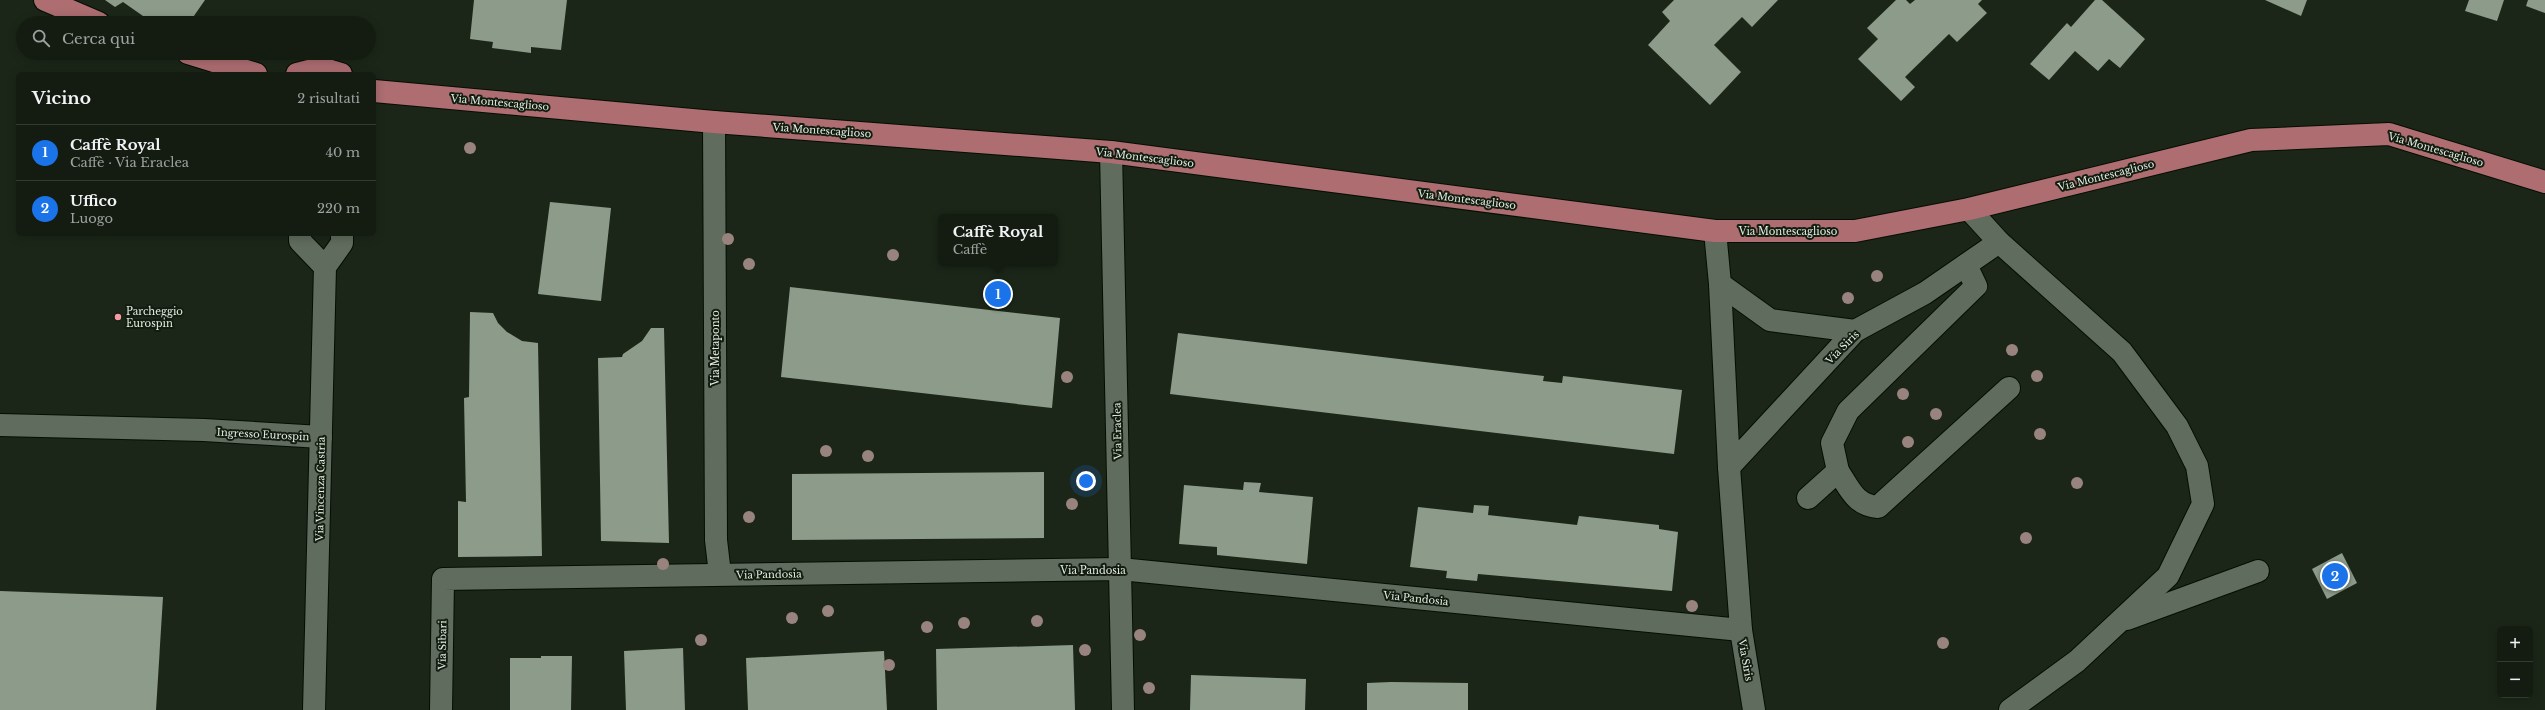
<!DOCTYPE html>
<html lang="it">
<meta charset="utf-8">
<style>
:root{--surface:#141c12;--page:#212920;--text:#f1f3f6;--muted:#9da19f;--line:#333a32;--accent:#1a73e8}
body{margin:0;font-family:"Libre Baskerville",serif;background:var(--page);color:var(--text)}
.controls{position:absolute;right:12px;bottom:12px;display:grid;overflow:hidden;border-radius:6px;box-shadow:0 2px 10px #0003}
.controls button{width:36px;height:36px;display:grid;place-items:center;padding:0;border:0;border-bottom:1px solid var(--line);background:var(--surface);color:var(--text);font:20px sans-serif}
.you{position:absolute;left:1086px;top:481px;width:14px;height:14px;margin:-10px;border:3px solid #fff;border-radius:50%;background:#1a73e8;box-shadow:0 0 0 6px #1a73e833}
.badge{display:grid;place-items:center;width:26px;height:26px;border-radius:50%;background:var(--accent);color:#fff;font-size:13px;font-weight:700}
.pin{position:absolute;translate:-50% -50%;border:2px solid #fff;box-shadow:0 1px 4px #0006}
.popup{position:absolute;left:938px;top:214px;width:120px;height:52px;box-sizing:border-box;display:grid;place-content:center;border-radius:6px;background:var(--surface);filter:drop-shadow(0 1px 3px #0005);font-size:13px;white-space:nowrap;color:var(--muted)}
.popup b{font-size:15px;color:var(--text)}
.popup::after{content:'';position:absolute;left:50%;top:100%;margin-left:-8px;border:8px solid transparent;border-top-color:var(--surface)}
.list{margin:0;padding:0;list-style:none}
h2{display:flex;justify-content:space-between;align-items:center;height:52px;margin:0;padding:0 16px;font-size:17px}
h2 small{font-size:13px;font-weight:400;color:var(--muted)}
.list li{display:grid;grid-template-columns:26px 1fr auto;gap:12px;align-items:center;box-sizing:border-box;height:56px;padding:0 16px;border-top:1px solid var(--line)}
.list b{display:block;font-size:15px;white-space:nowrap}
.list p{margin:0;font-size:13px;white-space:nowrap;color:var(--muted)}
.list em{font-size:13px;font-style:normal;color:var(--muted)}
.icon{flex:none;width:22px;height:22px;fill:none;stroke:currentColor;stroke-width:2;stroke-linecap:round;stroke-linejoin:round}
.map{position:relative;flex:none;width:2545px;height:710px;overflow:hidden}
.search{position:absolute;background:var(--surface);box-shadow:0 2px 10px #0003;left:16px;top:16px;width:360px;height:44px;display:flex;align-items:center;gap:10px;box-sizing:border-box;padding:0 14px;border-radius:22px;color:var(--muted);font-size:15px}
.panel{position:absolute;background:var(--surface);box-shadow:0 2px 10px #0003;left:16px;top:72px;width:360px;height:164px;border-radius:6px}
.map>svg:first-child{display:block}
.building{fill:#8d9b8a}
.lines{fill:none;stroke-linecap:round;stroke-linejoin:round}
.minor-casing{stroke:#050e04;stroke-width:24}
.major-casing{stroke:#050e04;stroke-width:24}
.minor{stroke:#606c5d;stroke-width:22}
.major{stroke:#ad6d71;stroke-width:22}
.tree{fill:#98837f}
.poi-dot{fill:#f49aa4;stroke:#121c0f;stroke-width:1.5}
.labels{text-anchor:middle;stroke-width:4;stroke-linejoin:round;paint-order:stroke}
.street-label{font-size:10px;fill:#e5ede4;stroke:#121c0f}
.poi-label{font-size:10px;fill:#e5ede4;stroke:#121c0f;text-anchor:start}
</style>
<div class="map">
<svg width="2545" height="710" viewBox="0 0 2545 710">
<rect width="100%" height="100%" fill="#1b2618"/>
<g class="building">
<polygon points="105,0 205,0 189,23 153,23 123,2 115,7"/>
<polygon points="474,0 567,0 561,50 531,47 531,53 492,48 493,42 470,39"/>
<polygon points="1674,0 1778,0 1752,27 1742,17 1714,45 1741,72 1710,105 1648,45 1670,21 1662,12"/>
<polygon points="1896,0 1906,0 1910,4 1915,0 1982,0 1978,4 1987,13 1957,42 1949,34 1905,77 1915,87 1901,101 1858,59 1878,39 1867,28"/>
<polygon points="2095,0 2102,0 2145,39 2120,68 2109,59 2098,71 2075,51 2049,80 2030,64 2067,23 2071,27"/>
<polygon points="2265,0 2307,0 2301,16"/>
<polygon points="2469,0 2504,0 2497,21 2465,11"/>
<polygon points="2528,0 2545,0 2545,13 2526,6"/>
<polygon points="550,202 611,208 601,301 538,294"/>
<polygon points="790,287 1060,318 1052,408 781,377"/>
<polygon points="470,312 493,313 498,323 507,332 522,341 538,343 542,556 458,557 458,501 466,502 464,398 469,397"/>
<polygon points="651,328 664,328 669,543 601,541 598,358 622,357 623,354 642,341"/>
<polygon points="1178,333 1544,376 1543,381 1562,383 1563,376 1682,390 1674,454 1170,394"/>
<polygon points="1044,472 1044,538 792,540 792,474"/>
<polygon points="1244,482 1261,483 1259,492 1313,497 1307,564 1217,555 1217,547 1179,544 1184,485 1243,490"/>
<polygon points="1474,505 1489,506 1488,515 1577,525 1579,516 1659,525 1659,529 1678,532 1672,591 1478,574 1477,581 1446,578 1447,571 1410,567 1418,507 1473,513"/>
<polygon points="2342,553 2357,583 2327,599 2312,569"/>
<polygon points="0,591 163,597 156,710 0,710"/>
<polygon points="1073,645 1075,710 937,710 936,649"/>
<polygon points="683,648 685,710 626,710 624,651"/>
<polygon points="884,651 887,710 748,710 746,658"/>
<polygon points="541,656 572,656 571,710 510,710 510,658 541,658"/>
<polygon points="1191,675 1306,679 1305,710 1190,710"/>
<polygon points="1391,682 1468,683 1468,710 1367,710 1367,683"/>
</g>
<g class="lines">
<defs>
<g id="minor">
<polyline points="714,122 716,540 720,574"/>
<polyline points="1111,152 1123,710"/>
<polyline points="1969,209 1999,242 2122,352 2177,426 2197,466 2203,504 2168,576 2077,661 2010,710"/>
<polyline points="1715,231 1720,284 1729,467 1855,331 1925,293 1999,242"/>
<polyline points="300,234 300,241 325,267"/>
<polyline points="1720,284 1770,320 1855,331"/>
<polyline points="0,425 204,430 321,437"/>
<polyline points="1729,467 1741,630 1754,710"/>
<path d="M1838 471C1850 489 1855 505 1878 507L2009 388"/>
<polyline points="1808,498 1838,471 1832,443 1848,411 1976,286 1966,265"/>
<polyline points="2127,619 2258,571"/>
<polyline points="314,710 325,267 342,243 342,234"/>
<polyline points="441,710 443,579 1120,569 1741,630"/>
</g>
<g id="major">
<polyline points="45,0 99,23"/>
<polyline points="188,53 256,74"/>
<polyline points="297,74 321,68 341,74"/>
<polyline points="374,91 714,122 1111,152 1715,231 1855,231 1969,209 2251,140 2389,134 2545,182"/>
</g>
</defs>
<use href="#minor" class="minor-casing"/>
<use href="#major" class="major-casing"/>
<use href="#minor" class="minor"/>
<use href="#major" class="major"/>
</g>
<g class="tree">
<circle cx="470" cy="148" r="6"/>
<circle cx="728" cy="239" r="6"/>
<circle cx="893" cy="255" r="6"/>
<circle cx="749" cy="264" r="6"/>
<circle cx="1877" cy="276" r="6"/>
<circle cx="1848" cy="298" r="6"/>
<circle cx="2012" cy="350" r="6"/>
<circle cx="2037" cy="376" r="6"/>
<circle cx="1067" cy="377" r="6"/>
<circle cx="1903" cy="394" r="6"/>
<circle cx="1936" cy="414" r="6"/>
<circle cx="2040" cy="434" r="6"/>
<circle cx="1908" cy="442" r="6"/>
<circle cx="826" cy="451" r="6"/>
<circle cx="868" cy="456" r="6"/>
<circle cx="2077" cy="483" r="6"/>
<circle cx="1072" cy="504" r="6"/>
<circle cx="749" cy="517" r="6"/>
<circle cx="2026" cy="538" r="6"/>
<circle cx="663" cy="564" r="6"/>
<circle cx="1692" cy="606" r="6"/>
<circle cx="828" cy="611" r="6"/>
<circle cx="792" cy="618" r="6"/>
<circle cx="1037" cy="621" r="6"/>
<circle cx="964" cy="623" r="6"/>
<circle cx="927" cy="627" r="6"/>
<circle cx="1140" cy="635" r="6"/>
<circle cx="701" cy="640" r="6"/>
<circle cx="1943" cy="643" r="6"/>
<circle cx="1085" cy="650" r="6"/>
<circle cx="889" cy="665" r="6"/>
<circle cx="1149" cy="688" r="6"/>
</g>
<circle class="poi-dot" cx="118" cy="317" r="4"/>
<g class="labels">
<g class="street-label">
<text transform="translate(500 102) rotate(5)" y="4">Via Montescaglioso</text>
<text transform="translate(822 130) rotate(4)" y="4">Via Montescaglioso</text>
<text transform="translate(2436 149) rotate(16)" y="4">Via Montescaglioso</text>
<text transform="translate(1145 157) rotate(7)" y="4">Via Montescaglioso</text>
<text transform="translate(2106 175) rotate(-14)" y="4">Via Montescaglioso</text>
<text transform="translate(1467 199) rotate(7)" y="4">Via Montescaglioso</text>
<text x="1788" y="235">Via Montescaglioso</text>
<text transform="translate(1842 347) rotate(-45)" y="4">Via Siris</text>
<text transform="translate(715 348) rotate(-90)" y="4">Via Metaponto</text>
<text transform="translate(1117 431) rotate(-91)" y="4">Via Eraclea</text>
<text transform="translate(263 434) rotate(3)" y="4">Ingresso Eurospin</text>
<text transform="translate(320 489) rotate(-89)" y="4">Via Vincenza Castria</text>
<text x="1093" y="574">Via Pandosia</text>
<text transform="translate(769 574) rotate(-1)" y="4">Via Pandosia</text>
<text transform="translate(1416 598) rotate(6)" y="4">Via Pandosia</text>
<text transform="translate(442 645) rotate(-89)" y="4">Via Sibari</text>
<text transform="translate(1746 660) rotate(80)" y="4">Via Siris</text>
</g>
<g class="poi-label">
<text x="126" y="315">Parcheggio<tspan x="126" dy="12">Eurospin</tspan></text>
</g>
</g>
</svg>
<div class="controls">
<button>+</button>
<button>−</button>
</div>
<div class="you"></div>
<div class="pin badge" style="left:998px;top:294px">1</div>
<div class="popup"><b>Caffè Royal</b>Caffè</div>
<div class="pin badge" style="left:2335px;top:576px">2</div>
<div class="search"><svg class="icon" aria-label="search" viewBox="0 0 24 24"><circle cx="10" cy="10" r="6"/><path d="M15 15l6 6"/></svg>Cerca qui</div>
<section class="panel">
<h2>Vicino<small>2 risultati</small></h2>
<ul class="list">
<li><span class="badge">1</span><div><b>Caffè Royal</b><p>Caffè · Via Eraclea</p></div><em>40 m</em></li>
<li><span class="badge">2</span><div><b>Uffico</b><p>Luogo</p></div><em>220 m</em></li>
</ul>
</section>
</div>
